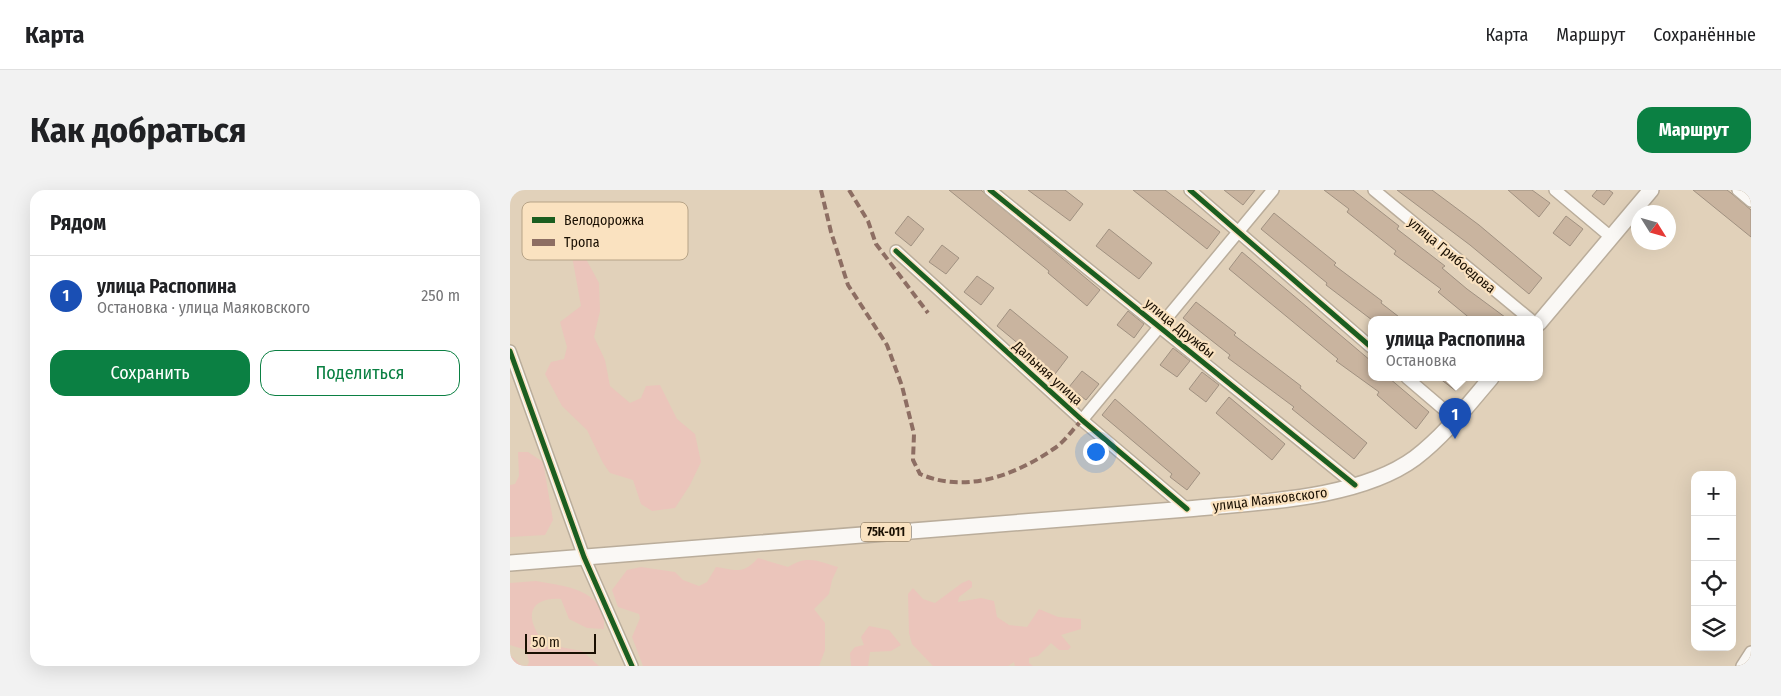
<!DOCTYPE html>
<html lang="ru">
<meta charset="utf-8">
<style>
:root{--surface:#fff;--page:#f2f2f2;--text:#202124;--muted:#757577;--line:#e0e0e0;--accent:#0b8043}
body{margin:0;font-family:"Fira Sans Condensed",sans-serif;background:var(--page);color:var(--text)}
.controls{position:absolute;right:15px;bottom:15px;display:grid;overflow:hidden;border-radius:10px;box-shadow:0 5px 20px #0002}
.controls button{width:45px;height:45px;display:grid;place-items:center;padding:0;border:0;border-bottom:1px solid var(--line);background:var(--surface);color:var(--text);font:25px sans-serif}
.compass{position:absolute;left:1121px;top:15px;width:45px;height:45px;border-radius:50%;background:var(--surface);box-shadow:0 5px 20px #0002;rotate:127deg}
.scale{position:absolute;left:15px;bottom:12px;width:71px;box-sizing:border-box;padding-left:5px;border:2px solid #190f02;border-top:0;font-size:14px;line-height:18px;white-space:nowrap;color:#190f02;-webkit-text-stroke:4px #fae2c0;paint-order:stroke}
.you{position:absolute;left:585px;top:261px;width:18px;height:18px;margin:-12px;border:4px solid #fff;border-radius:50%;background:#1a73e8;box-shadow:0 0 0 8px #1a73e833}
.badge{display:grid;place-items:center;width:32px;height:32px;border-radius:50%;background:var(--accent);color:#fff;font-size:16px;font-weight:700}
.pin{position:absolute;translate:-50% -41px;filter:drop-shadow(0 1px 2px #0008)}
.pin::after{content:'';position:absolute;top:26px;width:18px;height:15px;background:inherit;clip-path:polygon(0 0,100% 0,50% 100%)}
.popup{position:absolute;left:858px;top:126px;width:175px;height:65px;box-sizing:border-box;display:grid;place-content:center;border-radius:10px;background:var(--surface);filter:drop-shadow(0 1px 4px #0005);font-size:16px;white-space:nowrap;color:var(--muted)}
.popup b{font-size:19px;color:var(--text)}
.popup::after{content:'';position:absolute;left:50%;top:100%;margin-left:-10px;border:10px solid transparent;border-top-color:var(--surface)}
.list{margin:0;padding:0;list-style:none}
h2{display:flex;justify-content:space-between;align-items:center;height:65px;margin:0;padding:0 20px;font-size:21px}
h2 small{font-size:16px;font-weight:400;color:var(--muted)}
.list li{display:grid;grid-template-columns:32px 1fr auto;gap:15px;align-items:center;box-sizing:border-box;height:80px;padding:0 20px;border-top:1px solid var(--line)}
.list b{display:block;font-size:19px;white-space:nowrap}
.list p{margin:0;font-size:16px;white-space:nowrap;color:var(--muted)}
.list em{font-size:16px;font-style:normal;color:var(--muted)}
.actions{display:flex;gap:10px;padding:15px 20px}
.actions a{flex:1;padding:11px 0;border:1px solid var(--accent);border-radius:15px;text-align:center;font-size:18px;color:var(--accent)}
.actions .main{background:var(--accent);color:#fff}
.icon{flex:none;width:28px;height:28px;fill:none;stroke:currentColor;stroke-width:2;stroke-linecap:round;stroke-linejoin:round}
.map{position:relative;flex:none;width:1241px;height:476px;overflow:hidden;border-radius:15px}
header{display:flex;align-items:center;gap:30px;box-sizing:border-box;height:70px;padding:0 25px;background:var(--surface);border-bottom:1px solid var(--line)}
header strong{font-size:24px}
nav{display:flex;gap:28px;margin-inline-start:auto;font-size:18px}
.intro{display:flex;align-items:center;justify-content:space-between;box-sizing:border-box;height:120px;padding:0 30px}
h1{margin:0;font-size:35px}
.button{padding:12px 22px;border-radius:15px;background:var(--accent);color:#fff;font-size:18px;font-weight:700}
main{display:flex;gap:30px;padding:0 30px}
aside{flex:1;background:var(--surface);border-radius:15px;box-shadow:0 5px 20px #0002}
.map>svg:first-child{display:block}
.green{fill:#ebc5bb}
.building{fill:#c9b49f;stroke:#a09181}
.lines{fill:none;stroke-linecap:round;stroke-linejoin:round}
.minor-casing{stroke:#baad9b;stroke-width:14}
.major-casing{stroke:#baad9b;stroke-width:18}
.minor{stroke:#faf8f5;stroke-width:11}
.major{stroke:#faf8f5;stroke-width:15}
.quiet{stroke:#8d6e63;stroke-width:4;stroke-dasharray:8 4;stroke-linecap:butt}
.cycleway-casing{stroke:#fae2c0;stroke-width:8}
.cycleway{stroke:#1b5e20;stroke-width:5}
.labels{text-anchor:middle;stroke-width:4.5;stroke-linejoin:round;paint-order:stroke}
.shield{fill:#fae2c0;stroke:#5c4e3b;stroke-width:1}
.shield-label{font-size:12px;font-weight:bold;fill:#190f02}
.street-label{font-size:14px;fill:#190f02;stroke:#fae2c0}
.key{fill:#fae2c0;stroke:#b6a387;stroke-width:1}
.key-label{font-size:14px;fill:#190f02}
</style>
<header>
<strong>Карта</strong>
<nav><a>Карта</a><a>Маршрут</a><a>Сохранённые</a></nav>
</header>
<div class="intro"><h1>Как добраться</h1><a class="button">Маршрут</a></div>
<main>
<aside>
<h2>Рядом<small></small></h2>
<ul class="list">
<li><span class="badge" style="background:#1a4fb4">1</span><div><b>улица Распопина</b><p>Остановка · улица Маяковского</p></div><em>250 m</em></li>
</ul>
<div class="actions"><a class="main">Сохранить</a><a>Поделиться</a></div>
</aside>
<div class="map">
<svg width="1241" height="476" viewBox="0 0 1241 476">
<rect width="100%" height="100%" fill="#e1d1ba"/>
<g class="green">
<polygon points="62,66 76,69 89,93 90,121 84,147 95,170 100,196 120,213 131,208 136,196 150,195 167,229 185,244 191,272 180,295 165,318 142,321 131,314 123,290 100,283 93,273 77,240 52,216 35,184 41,172 54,169 57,157 50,132 71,116"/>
<polygon points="8,262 18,262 33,272 43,330 35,345 0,347 0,295 5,294 9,286"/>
<path d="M248 368 278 377C298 365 307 371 328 377L322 390 319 404 304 419 315 433V460L309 476H133L122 447 130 428 129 424 108 417 102 400 117 380 131 377 165 382 173 390 189 396 197 392 206 377C226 380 233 385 248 368Z"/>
<polygon points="459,390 462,392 462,397 449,407 448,412 471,408 484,411 487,427 499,435 517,437 529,419 548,427 571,429 571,439 551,445 561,457 558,460 549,460 541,453 528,466 519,468 519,473 523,476 505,476 504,472 498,476 423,476 402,454 399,443 398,404 403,398 413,409 425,413 452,393"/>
<path d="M26 391C55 396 98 400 94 439L77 438 59 429 51 409C22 407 14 424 30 447L25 455 28 457 45 456 72 461 89 476H0V465L11 475 17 476 19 472 16 460 0 455V393Z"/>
<polygon points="359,436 379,440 391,455 381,461 360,462 358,476 341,476 340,463 345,457 354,455 351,447"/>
</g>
<g class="building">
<polygon points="439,0 471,0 590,100 577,116 538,83 539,81"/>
<polygon points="518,0 555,0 573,14 560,31"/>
<polygon points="623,0 655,0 710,42 697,59"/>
<polygon points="714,0 745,0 733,15"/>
<polygon points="814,0 843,0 889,36 887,39 935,76 932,78 957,99 999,130 962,130 928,102 931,99 884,64 886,61 837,22 839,19"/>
<polygon points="887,0 922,0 969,35 1032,88 1019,104 960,55"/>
<polygon points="998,0 1022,0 1040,13 1029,27"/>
<polygon points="1087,0 1099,0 1103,3 1094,15 1082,6"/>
<polygon points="1183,0 1217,0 1221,3 1241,20 1241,47"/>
<polygon points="764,23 826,73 824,75 872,111 871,113 893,130 862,130 816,95 817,93 751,39"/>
<polygon points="398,26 414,39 401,56 385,43"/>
<polygon points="1056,26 1073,39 1060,56 1043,43"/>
<polygon points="599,39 642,73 629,89 586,56"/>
<polygon points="432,55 449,68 436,84 419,72"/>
<polygon points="732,62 861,171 861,188 879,188 919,222 906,239 867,205 869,202 826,171 828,169 719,79"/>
<polygon points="467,86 484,98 471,115 454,102"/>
<polygon points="686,112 726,143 724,145 791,196 790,198 857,253 844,269 782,219 784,217 718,168 720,165 673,128"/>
<polygon points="500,119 558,167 545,184 487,136"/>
<polygon points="618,121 634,134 624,148 607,135"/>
<polygon points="663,158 680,171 667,187 650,175"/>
<polygon points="572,181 589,194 576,210 559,197"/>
<polygon points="692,182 709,195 696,212 679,199"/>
<polygon points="929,188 956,188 946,201"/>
<polygon points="719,207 775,254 762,270 706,223"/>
<polygon points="605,209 690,283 677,300 660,287 662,284 592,225"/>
</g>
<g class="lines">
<defs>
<g id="minor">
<polyline points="480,0 845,295"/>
<polyline points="680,0 861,157"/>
<polyline points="864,0 1021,130"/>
<polyline points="1045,0 1102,48"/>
<polyline points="1228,0 1241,11"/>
<polyline points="386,61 572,230 677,319"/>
<polyline points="0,161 74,367 122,476"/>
<polyline points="897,188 945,229"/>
<polyline points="572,230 763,0"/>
<polyline points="1232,476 1241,462"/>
</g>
<g id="major">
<polyline points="1029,133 1141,0"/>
<path d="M0 373 677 319C746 312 848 310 905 268 935 245 957 216 981 188"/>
</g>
</defs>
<use href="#minor" class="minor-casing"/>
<use href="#major" class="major-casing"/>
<use href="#minor" class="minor"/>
<use href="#major" class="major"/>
<g class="quiet">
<path d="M311 0 321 42 338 95 377 155 392 196 404 244 403 270 410 284C456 304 506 285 545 258 555 251 563 239 572 230"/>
<polyline points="339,0 358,31 366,54 418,123"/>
</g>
<defs>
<g id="cycleway">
<polyline points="480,0 845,295"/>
<polyline points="680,0 861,157"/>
<polyline points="386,61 572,230 677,319"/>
<polyline points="0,161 74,367 122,476"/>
</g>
</defs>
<use href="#cycleway" class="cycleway-casing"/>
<use href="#cycleway" class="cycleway"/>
</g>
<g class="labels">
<rect class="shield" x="351" y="332.5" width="50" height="19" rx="4"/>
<g class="shield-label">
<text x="376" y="346">75К-011</text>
</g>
<g class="street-label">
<text transform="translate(942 65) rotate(40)" y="5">улица Грибоедова</text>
<text transform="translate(670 138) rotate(39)" y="5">улица Дружбы</text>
<text transform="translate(538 183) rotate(42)" y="5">Дальняя улица</text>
<text transform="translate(760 309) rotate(-7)" y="5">улица Маяковского</text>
</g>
</g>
<rect x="12" y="12" width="166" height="58" rx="8" class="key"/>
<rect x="22" y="27" width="23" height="6" fill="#1b5e20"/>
<rect x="22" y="49" width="23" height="7" fill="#8d6e63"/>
<g class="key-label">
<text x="54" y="35">Велодорожка</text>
<text x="54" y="57">Тропа</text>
</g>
</svg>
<div class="controls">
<button>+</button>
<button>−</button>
<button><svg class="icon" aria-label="locate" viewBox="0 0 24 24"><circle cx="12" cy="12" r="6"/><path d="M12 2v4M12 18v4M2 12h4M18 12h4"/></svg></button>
<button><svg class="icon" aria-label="layers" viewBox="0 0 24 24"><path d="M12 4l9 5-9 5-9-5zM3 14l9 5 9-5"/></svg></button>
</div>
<svg class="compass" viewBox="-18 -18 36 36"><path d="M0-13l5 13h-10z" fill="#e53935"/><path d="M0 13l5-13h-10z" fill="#757577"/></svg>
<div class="scale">50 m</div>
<div class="you"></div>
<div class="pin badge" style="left:945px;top:249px;background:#1a4fb4">1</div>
<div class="popup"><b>улица Распопина</b>Остановка</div>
</div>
</main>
